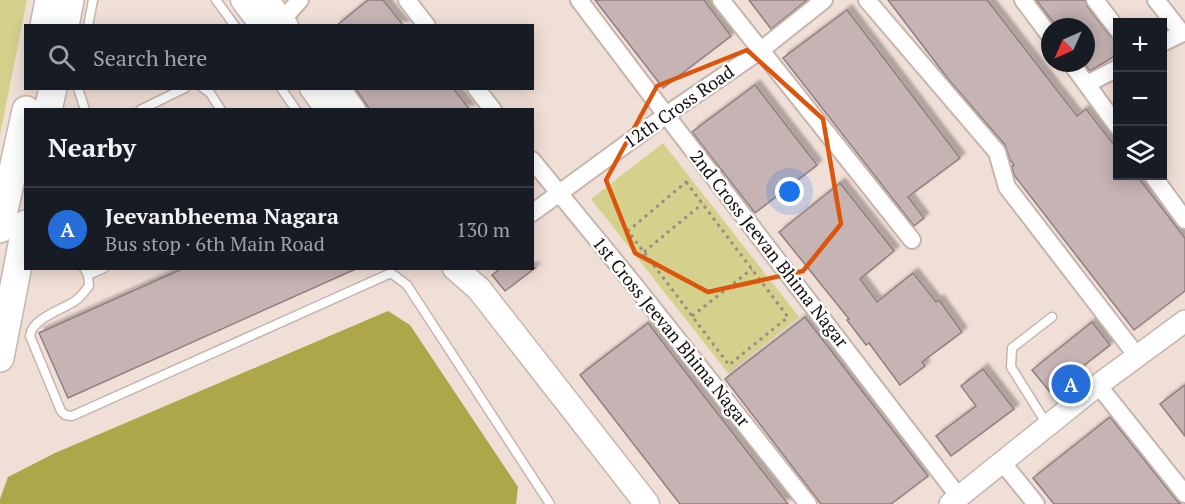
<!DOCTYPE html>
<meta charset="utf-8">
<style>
:root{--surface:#171b24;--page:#242831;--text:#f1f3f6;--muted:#9ea1a6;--line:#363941;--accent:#256eda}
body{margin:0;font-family:"PT Serif",serif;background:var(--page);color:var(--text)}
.controls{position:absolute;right:18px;top:18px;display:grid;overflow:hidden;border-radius:0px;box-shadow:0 3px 15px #0003}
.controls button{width:54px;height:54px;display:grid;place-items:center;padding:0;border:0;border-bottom:2px solid var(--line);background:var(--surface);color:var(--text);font:30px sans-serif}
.compass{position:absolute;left:1041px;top:18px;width:54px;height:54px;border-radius:50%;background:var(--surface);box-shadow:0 3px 15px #0003;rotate:225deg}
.you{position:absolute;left:790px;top:192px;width:21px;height:21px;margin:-15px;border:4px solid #fff;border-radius:50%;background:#1a73e8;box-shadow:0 0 0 9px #1a73e833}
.badge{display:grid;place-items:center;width:39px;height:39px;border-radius:50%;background:var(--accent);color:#fff;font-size:20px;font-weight:700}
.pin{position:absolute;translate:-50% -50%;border:3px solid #fff;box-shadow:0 2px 6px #0006}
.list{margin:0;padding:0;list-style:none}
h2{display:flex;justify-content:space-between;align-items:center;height:78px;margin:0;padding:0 24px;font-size:26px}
h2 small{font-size:20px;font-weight:400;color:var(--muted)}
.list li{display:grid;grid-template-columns:39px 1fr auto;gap:18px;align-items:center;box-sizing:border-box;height:84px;padding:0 24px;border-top:2px solid var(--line)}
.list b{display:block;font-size:22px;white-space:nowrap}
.list p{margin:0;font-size:20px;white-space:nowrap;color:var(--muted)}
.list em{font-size:20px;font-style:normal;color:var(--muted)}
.icon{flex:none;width:33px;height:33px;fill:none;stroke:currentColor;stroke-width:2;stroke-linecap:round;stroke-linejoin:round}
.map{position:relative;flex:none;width:1185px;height:504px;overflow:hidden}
.search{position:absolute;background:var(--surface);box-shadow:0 3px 15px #0003;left:24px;top:24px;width:510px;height:66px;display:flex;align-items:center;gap:15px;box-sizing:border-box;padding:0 21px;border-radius:0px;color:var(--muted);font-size:22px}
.panel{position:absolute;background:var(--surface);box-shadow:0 3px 15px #0003;left:24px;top:108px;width:510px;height:162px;border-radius:0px}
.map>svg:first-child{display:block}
.green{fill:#d4d18c}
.forest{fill:#ada749}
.building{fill:#c6b3b3;stroke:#917f7f;stroke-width:1.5;filter:url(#shadow)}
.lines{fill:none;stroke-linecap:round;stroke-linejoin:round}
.service-casing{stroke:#c5b5ad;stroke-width:11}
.minor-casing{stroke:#c5b5ad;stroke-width:20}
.tertiary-casing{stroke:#c5b5ad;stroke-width:24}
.secondary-casing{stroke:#c5b5ad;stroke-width:27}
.primary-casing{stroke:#c5b5ad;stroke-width:30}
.path{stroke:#998c86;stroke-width:3;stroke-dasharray:3 4.5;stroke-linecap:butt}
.service{stroke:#fff;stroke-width:8}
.minor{stroke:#fff;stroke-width:16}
.tertiary{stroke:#fff;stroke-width:21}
.secondary{stroke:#fff;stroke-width:24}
.primary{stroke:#fff;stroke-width:27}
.marked{fill:none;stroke:#dd550c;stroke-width:4.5;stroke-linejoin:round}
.labels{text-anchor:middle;stroke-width:5;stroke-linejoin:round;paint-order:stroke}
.street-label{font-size:18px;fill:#150f0d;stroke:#fff}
</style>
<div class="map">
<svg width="1185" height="504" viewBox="0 0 1185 504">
<defs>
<filter id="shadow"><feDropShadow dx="5" dy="-5" stdDeviation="1.5" flood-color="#0004"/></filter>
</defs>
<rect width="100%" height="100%" fill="#f0dfd7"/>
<g class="green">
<polygon points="0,0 27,0 0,135"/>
<polygon points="663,143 799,317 728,373 591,199"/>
</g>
<polygon class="forest" points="388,311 410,325 518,487 516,504 0,504 0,499 8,477 55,453"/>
<g class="building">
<polygon points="368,0 383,0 404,26 336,26"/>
<polygon points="595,0 704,0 731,36 663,88"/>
<polygon points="749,0 807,0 771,29"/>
<polygon points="888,0 987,0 1077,116 1086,109 1118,150 1118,176 1137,176 1185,238 1185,291 1134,330 1014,175 1012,166 1014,165 1010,160 1005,145 949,80"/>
<polygon points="1036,0 1085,0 1087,6 1110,36 1118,40 1118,54 1090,71 1086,66 1086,27 1057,27"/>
<polygon points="847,10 960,158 908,197 924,218 914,226 783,58"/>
<polygon points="755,85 817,165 755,213 692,132"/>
<polygon points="355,88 453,88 470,110 370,110"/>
<polygon points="840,183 894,251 860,279 877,302 913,273 936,302 939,300 962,332 922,362 925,366 900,385 869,343 866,345 847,320 849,319 779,232"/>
<polygon points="184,268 358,268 68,398 39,333"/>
<polygon points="501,268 535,268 505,291 492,275"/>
<polygon points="805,317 928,476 891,504 821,504 725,379"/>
<polygon points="1092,322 1110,345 1050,392 1032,370"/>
<polygon points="648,323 697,387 788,504 680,504 580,375"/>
<polygon points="983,369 1014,409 951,456 936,436 976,406 961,386"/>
<polygon points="1185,385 1185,436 1160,404"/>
<polygon points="1110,417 1177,501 1181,504 1054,504 1033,478"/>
</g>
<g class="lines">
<defs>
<g id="service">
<polyline points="216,0 235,26"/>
<polyline points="88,26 93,0"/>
<polyline points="78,88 85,110"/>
<polyline points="203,88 210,93 221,110"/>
<polyline points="281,88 296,110"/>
<polyline points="140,110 185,88"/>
<path d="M84 268 88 275 89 286C85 291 81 297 75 301 62 310 32 318 30 336L61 411 65 415 72 416 391 273 407 285 550 504"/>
<polyline points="88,275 104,268"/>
<polyline points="1048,426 1011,367 1012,348 1052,317"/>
</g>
<g id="minor">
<polyline points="407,0 427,26"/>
<polyline points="579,0 666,115 959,497"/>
<polyline points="721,0 912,240"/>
<polyline points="867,0 997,152 1007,187 1137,356"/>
<polyline points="1023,0 1050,36"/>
<polyline points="1095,0 1118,30"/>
<polyline points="1156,0 1182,33"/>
<polyline points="282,20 300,0"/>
<polyline points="1162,43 1185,32"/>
<polyline points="1071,63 1118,127"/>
<polyline points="1087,84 1118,68"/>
<polyline points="476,88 493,110"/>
<polyline points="532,160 632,282 808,504"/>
<polyline points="1153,176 1185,220"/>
<polyline points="532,213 666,115 761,50 824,0"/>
<polyline points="1098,385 1185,494"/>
<polyline points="1002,462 1036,504"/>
</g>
<polyline id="tertiary" points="950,504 1098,385 1185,321"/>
<g id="secondary">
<polyline points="243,0 263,26"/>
<polyline points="266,0 286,26"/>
<polyline points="312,88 328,110"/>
<polyline points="337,88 353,110"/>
<polyline points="455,268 479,289 647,504"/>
</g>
<g id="primary">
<polyline points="44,26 49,0"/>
<polyline points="65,26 70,0"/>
<polyline points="48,110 53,88"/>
<polyline points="0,229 26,110"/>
<polyline points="0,358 26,224"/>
</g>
</defs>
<use href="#service" class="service-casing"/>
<use href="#minor" class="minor-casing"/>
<use href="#tertiary" class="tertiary-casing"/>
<use href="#secondary" class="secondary-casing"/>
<use href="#primary" class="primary-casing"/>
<g class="path">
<polygon points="686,182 788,317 729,365 628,231"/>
<polyline points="644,252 702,204"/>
<polyline points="692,316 752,269"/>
</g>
<use href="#service" class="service"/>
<use href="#minor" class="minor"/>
<use href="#tertiary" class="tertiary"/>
<use href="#secondary" class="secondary"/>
<use href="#primary" class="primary"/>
</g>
<path class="marked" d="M747 50 823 119 841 224 803 271 708 292 635 253 606 180 657 86Z"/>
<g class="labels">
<g class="street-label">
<text transform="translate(679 107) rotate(-35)" y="6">12th Cross Road</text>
<text transform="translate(769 249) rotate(52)" y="6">2nd Cross Jeevan Bhima Nagar</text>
<text transform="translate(671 332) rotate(51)" y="6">1st Cross Jeevan Bhima Nagar</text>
</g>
</g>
</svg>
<div class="controls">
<button>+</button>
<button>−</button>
<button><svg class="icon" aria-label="layers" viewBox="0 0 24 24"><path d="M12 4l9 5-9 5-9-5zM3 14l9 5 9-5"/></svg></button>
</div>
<svg class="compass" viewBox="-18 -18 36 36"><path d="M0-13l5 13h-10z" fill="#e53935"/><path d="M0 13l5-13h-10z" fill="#9ea1a6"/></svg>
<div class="you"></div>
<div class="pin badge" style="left:1071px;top:384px">A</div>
<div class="search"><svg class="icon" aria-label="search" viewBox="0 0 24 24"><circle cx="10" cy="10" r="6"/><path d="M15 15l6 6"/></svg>Search here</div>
<section class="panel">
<h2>Nearby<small></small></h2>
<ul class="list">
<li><span class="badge">A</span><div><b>Jeevanbheema Nagara</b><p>Bus stop · 6th Main Road</p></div><em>130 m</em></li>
</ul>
</section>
</div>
